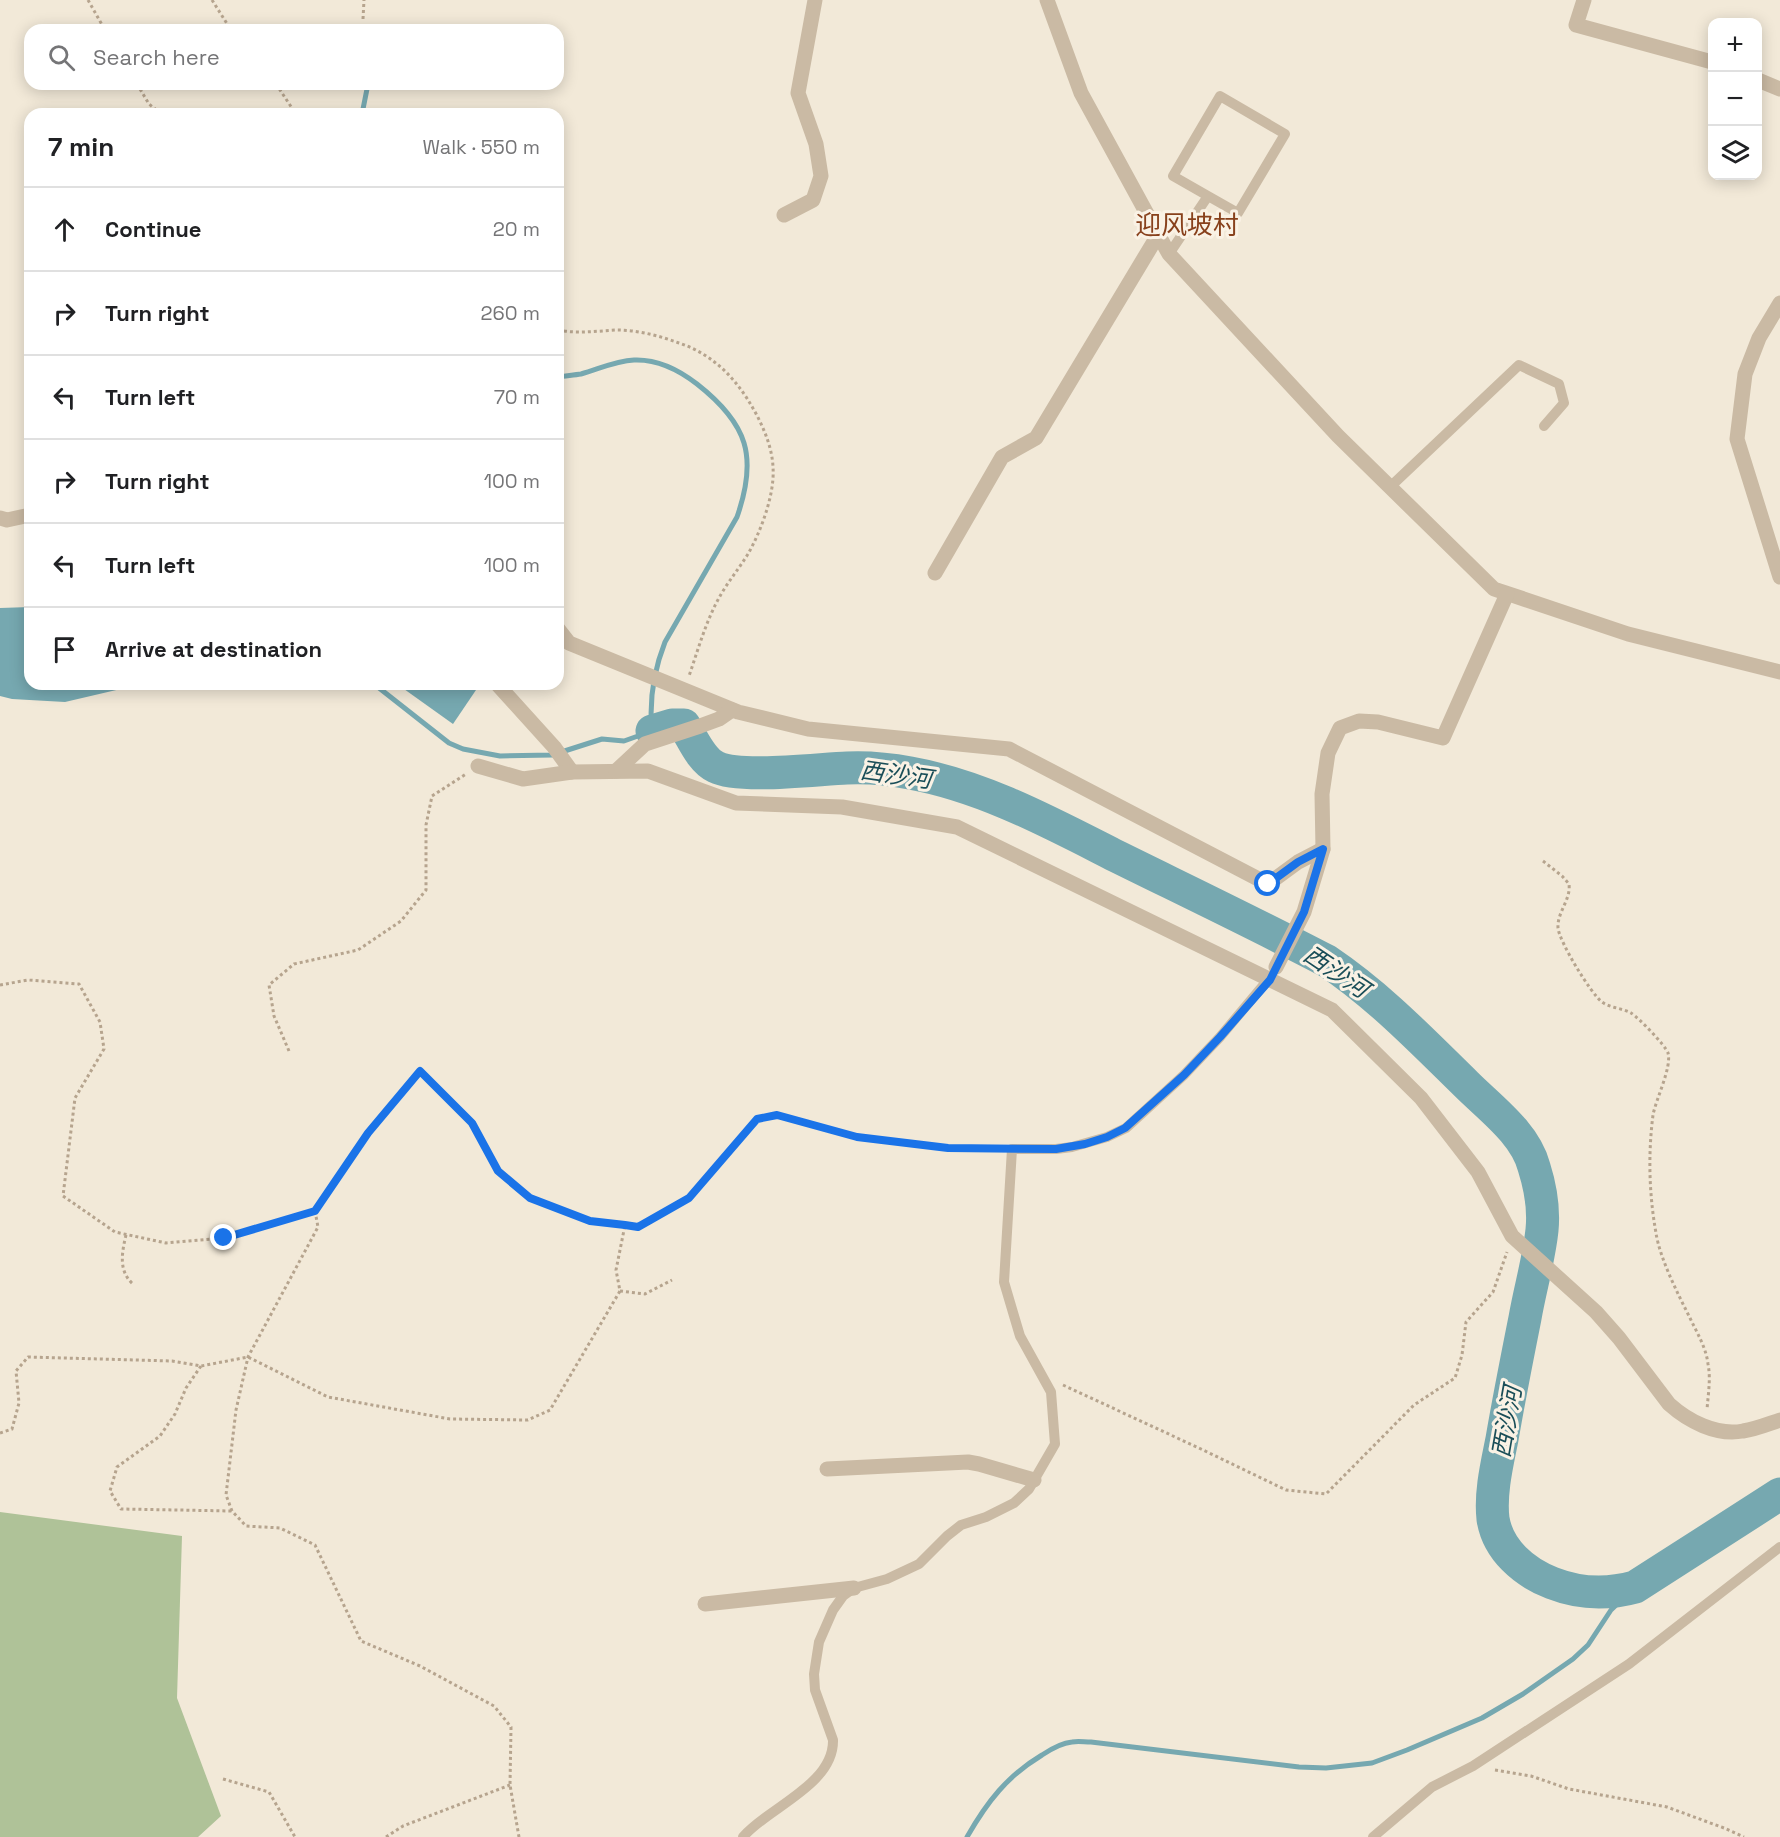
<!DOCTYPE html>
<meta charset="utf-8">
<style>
:root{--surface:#fff;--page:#f6f6f6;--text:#202124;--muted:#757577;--line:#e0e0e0}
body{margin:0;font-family:"Space Grotesk","Noto Sans SC",sans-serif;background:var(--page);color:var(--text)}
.controls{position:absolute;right:18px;top:18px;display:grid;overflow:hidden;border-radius:12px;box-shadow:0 3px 15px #0003}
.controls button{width:54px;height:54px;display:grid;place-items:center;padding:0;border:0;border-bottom:2px solid var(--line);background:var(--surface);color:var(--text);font:30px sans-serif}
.stop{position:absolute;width:18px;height:18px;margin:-14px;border:4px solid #1a73e8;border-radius:50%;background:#fff}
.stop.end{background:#1a73e8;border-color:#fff;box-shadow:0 2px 6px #0008}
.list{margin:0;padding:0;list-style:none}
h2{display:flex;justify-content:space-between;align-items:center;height:78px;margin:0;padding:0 24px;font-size:26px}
h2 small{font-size:20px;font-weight:400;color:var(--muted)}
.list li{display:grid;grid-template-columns:39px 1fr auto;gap:18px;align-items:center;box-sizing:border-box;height:84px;padding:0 24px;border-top:2px solid var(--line)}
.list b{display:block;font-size:22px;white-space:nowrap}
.list em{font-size:20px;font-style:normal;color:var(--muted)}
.icon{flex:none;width:33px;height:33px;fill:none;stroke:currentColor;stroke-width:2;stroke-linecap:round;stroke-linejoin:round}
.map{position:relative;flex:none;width:1780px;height:1837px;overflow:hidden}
.search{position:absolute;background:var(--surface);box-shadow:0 3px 15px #0003;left:24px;top:24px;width:540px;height:66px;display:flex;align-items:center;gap:15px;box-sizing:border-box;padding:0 21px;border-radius:18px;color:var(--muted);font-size:22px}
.panel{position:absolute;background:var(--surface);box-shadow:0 3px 15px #0003;left:24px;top:108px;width:540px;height:582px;border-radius:18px}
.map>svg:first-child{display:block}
.green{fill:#afc298}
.water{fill:#76a8b0}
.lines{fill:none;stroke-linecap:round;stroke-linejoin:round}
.stream{stroke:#76a8b0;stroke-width:5}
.river{stroke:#76a8b0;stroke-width:33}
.path{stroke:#b6a48e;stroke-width:3;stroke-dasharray:3 3;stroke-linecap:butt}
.service{stroke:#cabaa4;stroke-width:10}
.minor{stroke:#cabaa4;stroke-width:15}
.route{stroke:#1a73e8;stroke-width:8}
.labels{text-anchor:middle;stroke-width:6;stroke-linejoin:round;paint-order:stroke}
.water-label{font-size:24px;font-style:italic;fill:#1a4e58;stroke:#faf2e5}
.quarter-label{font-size:26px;fill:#88411c;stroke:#faf2e5}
</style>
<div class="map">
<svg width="1780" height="1837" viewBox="0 0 1780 1837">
<rect width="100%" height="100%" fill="#f2e9d8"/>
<polygon class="green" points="0,1512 182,1536 177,1698 221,1816 198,1837 0,1837"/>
<g class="water">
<polygon points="30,607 30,684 142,684 65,702 12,699 0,696 0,608"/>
<polygon points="397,684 468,684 476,690 453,724"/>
</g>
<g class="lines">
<g class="stream">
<polyline points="362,114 368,84"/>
<path d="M374 684 449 743 463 749 500 756 552 755 602 739 624 741 652 731C649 701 654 670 665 642L737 517C758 457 748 424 697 384 679 370 658 359 634 360 615 361 599 369 581 374 574 375 565 376 558 377"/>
<path d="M967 1837C987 1802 1007 1776 1042 1755 1051 1749 1061 1743 1072 1742 1078 1741 1084 1742 1091 1742L1299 1767 1326 1768 1372 1763 1407 1750 1482 1718 1523 1694 1573 1659 1588 1645 1611 1610 1635 1587"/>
</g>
<path class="river" d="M652 731 672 725H684C693 739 701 760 716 767 740 779 818 769 847 768 868 767 889 769 910 773 983 786 1051 823 1116 856 1187 891 1258 925 1327 961 1379 996 1422 1041 1466 1084 1490 1108 1525 1133 1534 1167 1540 1186 1544 1210 1542 1230 1539 1259 1530 1289 1525 1318 1517 1358 1509 1398 1502 1439 1497 1464 1490 1493 1493 1519 1498 1550 1524 1572 1552 1583 1580 1594 1606 1595 1635 1587L1780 1494"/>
<g class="path">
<polyline points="88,0 105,30"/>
<polyline points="212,0 231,30"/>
<polyline points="363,19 364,0"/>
<polyline points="137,84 149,104 161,114"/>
<polyline points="276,84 296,114"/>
<path d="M558 330C578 334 597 331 617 330 638 330 660 336 679 343 709 353 731 373 748 400 760 419 772 444 773 467 775 494 761 531 748 554 740 567 731 578 723 591 707 617 699 647 689 676"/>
<path d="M1543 861 1562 876 1569 884C1571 900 1557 912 1558 928 1559 941 1591 994 1602 1002 1610 1008 1622 1008 1631 1013 1638 1017 1666 1046 1668 1053 1672 1067 1656 1099 1653 1115 1648 1154 1649 1194 1656 1233 1660 1259 1678 1294 1690 1318 1697 1333 1706 1347 1708 1364 1711 1379 1708 1395 1707 1410"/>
<polyline points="0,985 28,980 79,984 100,1022 104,1049 75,1098 63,1196 115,1232 166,1243 223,1238 315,1211 368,1133 420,1071 472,1123 498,1171 530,1198 590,1221 638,1227 689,1198 757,1119 777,1115 857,1137 947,1148 998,1149"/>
<polyline points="289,1051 274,1016 269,985 294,964 358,950 401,921 426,890 426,825 432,796 466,774"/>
<polyline points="315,1211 318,1227 248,1357 236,1410 226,1495 232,1511 246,1526 280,1528 315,1545 361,1641 420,1666 494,1706 511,1727 510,1785 519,1837"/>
<path d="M126 1235C122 1252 118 1271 133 1284"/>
<polyline points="620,1291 645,1294 672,1280"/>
<polyline points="201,1366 186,1388 175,1414 160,1436 117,1467 110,1491 121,1509 232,1511"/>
<polyline points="1063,1385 1201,1449 1286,1490 1326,1494 1414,1405 1455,1378 1462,1355 1466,1322 1493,1292 1507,1252"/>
<polyline points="0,1433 12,1429 19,1403 16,1371 28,1357 172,1361 201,1366 248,1357 328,1397 450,1419 528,1420 550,1410 620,1291 616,1270 625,1225"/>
<polyline points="1495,1770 1531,1776 1569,1789 1667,1807 1724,1828 1744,1837"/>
<polyline points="223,1779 269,1792 295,1837"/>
<polyline points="386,1837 403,1826 510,1785"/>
</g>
<g class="service">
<polyline points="1169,254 1208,196 1238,213 1285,134 1220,96 1173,176 1208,196"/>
<polyline points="1390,487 1519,365 1559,384 1564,403 1544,426"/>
<path d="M743 1837C767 1808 834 1785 833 1740L815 1690 814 1674 819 1642 833 1610 843 1596 854 1588 887 1579 919 1564 947 1536 961 1525 986 1517 1014 1503 1029 1489 1055 1444 1051 1392 1020 1336 1004 1282 1012 1149H1056L1072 1147 1107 1137 1126 1128 1184 1075 1220 1037 1272 975"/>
<polyline points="1373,1837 1432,1787 1473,1766 1629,1664 1780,1547"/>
</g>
<g class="minor">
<polyline points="1047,0 1081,93 1169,254 1338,436 1494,589 1628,634 1780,672"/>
<polyline points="1584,0 1576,25 1712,62"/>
<polyline points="1758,80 1780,89"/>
<polyline points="784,215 813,200 821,176 816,144 798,93 815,0"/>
<polyline points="1780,303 1759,338 1745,374 1737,439 1780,577"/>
<polyline points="0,518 7,520 30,515"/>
<polyline points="935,573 1002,457 1036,438 1158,235"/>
<polyline points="558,629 569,643 738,712 808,729 1009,749 1268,884 1298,862 1323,849"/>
<polyline points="497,684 554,747 572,772"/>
<path d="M478 766 523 779 572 772 648 771 736 803 842 807 957 827 1332 1010 1421 1098 1478 1172 1512 1236 1596 1312 1619 1338 1669 1404C1688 1421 1716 1436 1743 1431 1756 1429 1768 1424 1780 1420"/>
<polyline points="616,771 645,744 700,726 719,719 732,710"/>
<polyline points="1276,967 1304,912 1323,849 1322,794 1328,753 1340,728 1359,721 1378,722 1443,738 1507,594"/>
<polyline points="827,1469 968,1462 979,1464 1034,1480"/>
<polyline points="705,1604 854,1588"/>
</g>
</g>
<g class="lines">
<polyline class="route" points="224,1238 315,1211 368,1133 420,1071 472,1123 498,1171 530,1198 590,1221 625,1225 638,1227 689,1198 757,1119 777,1115 857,1137 948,1148 1056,1149 1085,1144 1107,1137 1125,1128 1184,1075 1220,1037 1270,980 1304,912 1323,849 1298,862 1268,884"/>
</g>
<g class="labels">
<g class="water-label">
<text transform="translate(896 775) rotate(8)" y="8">西沙河</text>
<text transform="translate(1336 972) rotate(34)" y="8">西沙河</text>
<text transform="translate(1507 1422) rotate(-80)" y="8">西沙河</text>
</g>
<g class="quarter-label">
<text x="1187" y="234">迎风坡村</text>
</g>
</g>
</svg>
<div class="controls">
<button>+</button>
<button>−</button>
<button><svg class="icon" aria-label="layers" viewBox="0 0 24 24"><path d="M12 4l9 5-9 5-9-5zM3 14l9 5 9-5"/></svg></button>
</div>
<div class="stop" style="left:1268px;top:884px"></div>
<div class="stop end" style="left:224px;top:1238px"></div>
<div class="search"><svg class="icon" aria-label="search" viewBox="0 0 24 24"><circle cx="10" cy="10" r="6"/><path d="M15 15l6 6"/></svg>Search here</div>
<section class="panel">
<h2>7 min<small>Walk · 550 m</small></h2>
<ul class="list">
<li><svg class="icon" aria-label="ahead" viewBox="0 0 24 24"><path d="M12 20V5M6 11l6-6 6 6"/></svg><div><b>Continue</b></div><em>20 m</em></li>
<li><svg class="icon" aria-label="right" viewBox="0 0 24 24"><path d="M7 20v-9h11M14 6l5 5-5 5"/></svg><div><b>Turn right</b></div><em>260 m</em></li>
<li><svg class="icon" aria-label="left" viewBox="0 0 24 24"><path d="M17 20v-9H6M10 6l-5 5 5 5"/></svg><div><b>Turn left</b></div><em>70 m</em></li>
<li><svg class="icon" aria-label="right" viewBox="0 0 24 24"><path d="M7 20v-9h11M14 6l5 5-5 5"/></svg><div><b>Turn right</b></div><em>100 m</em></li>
<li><svg class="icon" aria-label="left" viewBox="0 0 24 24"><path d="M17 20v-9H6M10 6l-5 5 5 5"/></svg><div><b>Turn left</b></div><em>100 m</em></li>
<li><svg class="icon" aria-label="arrive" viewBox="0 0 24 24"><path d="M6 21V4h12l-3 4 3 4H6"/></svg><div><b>Arrive at destination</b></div></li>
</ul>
</section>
</div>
